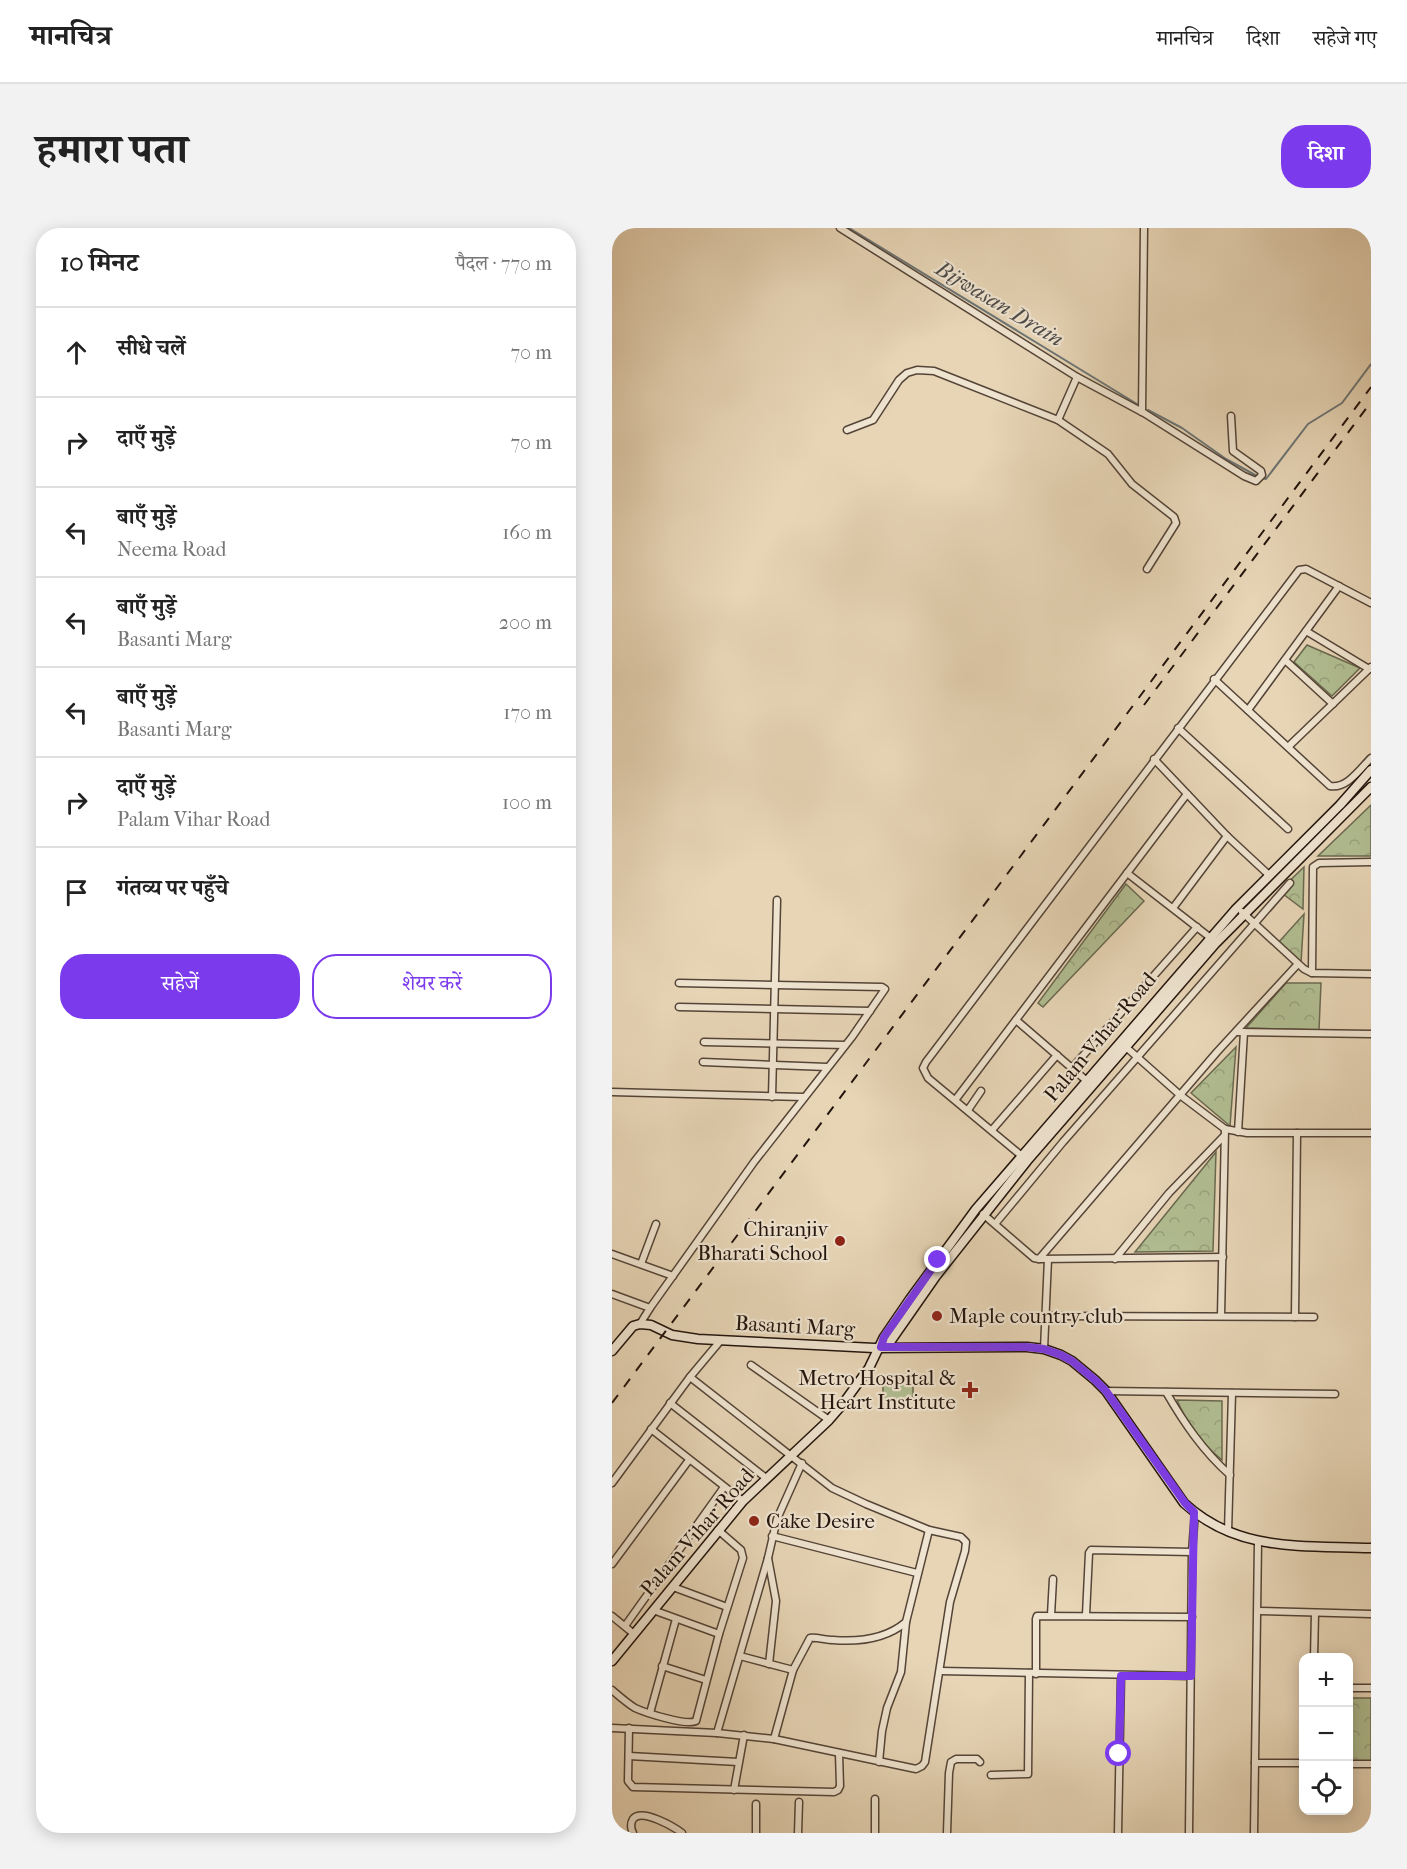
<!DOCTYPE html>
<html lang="hi">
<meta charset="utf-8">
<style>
:root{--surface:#fff;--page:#f2f2f2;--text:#222;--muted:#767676;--line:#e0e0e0;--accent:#7c3aed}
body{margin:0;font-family:"IM FELL French Canon","Noto Serif Devanagari",serif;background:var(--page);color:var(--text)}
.controls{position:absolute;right:18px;bottom:18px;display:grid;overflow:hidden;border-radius:12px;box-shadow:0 3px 15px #0003}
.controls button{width:54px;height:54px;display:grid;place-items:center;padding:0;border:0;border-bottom:2px solid var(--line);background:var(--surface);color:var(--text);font:30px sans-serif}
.stop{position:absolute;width:18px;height:18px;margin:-14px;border:4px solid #7c3aed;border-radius:50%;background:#fff}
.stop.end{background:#7c3aed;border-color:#fff;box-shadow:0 2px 6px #0008}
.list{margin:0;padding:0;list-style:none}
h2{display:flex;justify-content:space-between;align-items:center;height:78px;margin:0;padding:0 24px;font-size:26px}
h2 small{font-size:20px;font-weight:400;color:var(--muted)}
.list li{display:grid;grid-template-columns:39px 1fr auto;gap:18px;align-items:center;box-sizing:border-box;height:90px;padding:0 24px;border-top:2px solid var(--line)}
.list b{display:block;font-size:22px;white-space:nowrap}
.list p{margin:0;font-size:20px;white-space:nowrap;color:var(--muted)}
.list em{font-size:20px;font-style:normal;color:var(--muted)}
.actions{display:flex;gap:12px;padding:18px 24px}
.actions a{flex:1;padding:14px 0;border:2px solid var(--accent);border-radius:24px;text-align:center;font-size:21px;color:var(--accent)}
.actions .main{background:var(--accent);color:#fff}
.icon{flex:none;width:33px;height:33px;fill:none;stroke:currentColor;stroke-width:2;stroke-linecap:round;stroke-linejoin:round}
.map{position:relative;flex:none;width:759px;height:1605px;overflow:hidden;border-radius:24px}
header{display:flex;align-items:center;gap:36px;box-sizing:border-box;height:84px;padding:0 30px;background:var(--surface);border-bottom:2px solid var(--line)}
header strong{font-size:28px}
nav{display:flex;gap:33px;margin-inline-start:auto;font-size:21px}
.intro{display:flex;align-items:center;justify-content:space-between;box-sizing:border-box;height:144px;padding:0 36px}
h1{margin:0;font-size:42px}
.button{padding:15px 27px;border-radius:24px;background:var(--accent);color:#fff;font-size:21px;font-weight:700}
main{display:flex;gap:36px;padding:0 36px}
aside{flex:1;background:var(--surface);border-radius:24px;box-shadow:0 3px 15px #0003}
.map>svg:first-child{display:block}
.grass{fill:#b1be92;stroke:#6a6950;stroke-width:1.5}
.park{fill:url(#park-crowns);stroke:#6a6950;stroke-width:1.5}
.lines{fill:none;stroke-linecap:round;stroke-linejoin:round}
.stream{stroke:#6c7575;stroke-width:2}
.street-casing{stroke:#544437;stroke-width:9}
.secondary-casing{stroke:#23140d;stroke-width:11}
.street{stroke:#efe4d0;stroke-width:6}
.secondary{stroke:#efe4d0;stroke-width:8}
.rail{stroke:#23140d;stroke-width:2;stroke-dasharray:10 10;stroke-linecap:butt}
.route{stroke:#7c3aed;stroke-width:8}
.poi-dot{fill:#8f2418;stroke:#efe4d0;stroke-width:2}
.labels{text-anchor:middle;stroke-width:4.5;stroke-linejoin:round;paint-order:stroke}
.street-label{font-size:21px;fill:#23140d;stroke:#efe4d0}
.poi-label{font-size:21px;fill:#23140d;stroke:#efe4d0;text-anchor:end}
.water-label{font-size:22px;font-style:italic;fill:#4e4c4a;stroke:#efe4d0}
</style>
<header>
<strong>मानचित्र</strong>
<nav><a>मानचित्र</a><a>दिशा</a><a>सहेजे गए</a></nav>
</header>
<div class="intro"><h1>हमारा पता</h1><a class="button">दिशा</a></div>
<main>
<aside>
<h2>10 मिनट<small>पैदल · 770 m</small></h2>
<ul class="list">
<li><svg class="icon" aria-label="ahead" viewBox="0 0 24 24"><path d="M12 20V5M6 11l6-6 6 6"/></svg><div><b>सीधे चलें</b></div><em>70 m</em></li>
<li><svg class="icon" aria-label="right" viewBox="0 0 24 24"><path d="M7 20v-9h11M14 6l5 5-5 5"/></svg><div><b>दाएँ मुड़ें</b></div><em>70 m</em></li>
<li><svg class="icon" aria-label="left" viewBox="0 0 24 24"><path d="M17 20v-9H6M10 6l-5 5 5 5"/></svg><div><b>बाएँ मुड़ें</b><p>Neema Road</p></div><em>160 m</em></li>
<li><svg class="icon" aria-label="left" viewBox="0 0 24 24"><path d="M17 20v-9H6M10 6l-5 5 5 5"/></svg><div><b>बाएँ मुड़ें</b><p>Basanti Marg</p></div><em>200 m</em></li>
<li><svg class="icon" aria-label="left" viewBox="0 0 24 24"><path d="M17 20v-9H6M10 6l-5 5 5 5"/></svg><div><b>बाएँ मुड़ें</b><p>Basanti Marg</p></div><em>170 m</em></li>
<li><svg class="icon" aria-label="right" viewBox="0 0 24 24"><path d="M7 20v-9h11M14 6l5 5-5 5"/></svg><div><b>दाएँ मुड़ें</b><p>Palam Vihar Road</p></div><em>100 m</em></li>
<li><svg class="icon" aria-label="arrive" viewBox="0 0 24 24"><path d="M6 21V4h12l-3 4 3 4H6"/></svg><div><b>गंतव्य पर पहुँचे</b></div></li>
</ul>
<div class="actions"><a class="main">सहेजें</a><a>शेयर करें</a></div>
</aside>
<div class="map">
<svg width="759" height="1605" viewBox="0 0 759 1605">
<defs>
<pattern id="park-crowns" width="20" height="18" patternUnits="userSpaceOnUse" patternTransform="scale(1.5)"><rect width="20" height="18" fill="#b1be92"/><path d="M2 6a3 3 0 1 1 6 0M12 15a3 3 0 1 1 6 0" fill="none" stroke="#98a27d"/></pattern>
</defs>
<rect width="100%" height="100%" fill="#e7d5b6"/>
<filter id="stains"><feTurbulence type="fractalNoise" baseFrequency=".00333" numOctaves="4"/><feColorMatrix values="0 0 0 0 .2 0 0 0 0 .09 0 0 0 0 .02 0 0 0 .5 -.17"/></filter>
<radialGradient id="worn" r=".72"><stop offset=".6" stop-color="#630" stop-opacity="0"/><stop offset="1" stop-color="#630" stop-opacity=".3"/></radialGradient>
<rect class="grass" x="271" y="1151" width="30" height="21"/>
<g class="park">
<polygon points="695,417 748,440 720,468 682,434"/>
<polygon points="759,577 759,628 706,628"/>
<polygon points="692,639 691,681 667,663"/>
<polygon points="514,656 532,673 431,779 426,775"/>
<polygon points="692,686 689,735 666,715"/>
<polygon points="674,755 709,755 707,802 634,800"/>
<polygon points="624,819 618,898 579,865"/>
<polygon points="604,924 601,1023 523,1024"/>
<path d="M565 1172 610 1173V1232C589 1215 575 1196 565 1172Z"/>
<polygon points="737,1470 759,1470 759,1535 737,1534"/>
</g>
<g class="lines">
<g class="stream">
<polyline points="237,0 525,176"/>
<polyline points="536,182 570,200 614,231 645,248"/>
<polyline points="650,250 654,251 696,196 730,175 759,136"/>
</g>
<defs>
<g id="street">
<polyline points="228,0 465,149 532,185 632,248 644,253 650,247 649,243 621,223 619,188"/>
<polyline points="530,184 532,0"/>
<polyline points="446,192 465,149"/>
<polyline points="235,202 261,192 287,152 295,145 305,142 322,143 446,192 496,226 520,256 562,289 564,295 535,341"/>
<polyline points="694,403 757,441"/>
<polyline points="673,432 721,476"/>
<path d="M602 451 718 558C735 561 748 541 759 530"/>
<polyline points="636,482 727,358"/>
<polyline points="566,500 676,601"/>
<polyline points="676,519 759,439"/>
<polyline points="542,531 616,609 657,647"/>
<polyline points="515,645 600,711"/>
<polyline points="561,680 615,608"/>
<polyline points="630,684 692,741 700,745 759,746"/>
<polyline points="700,745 701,639 707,635 759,634"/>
<polyline points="67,779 258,783"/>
<polyline points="404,792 476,854"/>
<polyline points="624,804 759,806"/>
<polyline points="92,814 233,817"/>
<polyline points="515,820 568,867 613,901 635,905 759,905"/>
<polyline points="91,834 215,839"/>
<polyline points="460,840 585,699"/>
<polyline points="0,864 192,869"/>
<polyline points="160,869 165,672"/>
<polyline points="344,871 575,566"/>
<polyline points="356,882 369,863"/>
<polyline points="380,902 445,827"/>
<polyline points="626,904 632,804"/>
<polyline points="411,929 316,850 311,840 314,834 687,342 694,341 759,375"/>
<polyline points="371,986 422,1030 427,1031 611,1029"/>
<polyline points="383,996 451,914 678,655"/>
<polyline points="0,1026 61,1048"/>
<polyline points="427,1031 605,824 685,737"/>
<polyline points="503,1031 557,965 612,908"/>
<polyline points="29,1036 44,996"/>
<polyline points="0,1066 38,1080"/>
<polyline points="433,1088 702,1089"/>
<polyline points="609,1088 613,901"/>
<polyline points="683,1089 685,905"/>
<polyline points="28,1096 38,1080 142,934 240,809 273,761 270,759 67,755"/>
<polyline points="432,1121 436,1031"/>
<polyline points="139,1137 217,1192"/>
<polyline points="494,1163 723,1166"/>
<path d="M554 1164C572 1195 591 1223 618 1247"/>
<polyline points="58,1175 154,1250"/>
<polyline points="39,1201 131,1273"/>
<polyline points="0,1255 78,1149 109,1112"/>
<polyline points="616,1304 620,1165"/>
<polyline points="160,1308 305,1345"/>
<polyline points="156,1330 164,1373 157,1436"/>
<polyline points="0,1336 77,1232"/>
<polyline points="61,1359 115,1379"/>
<polyline points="41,1382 107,1406"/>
<polyline points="646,1383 759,1386"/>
<polyline points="439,1387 441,1351"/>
<polyline points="474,1387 477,1325 479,1322 580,1324"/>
<polyline points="0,1388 22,1406"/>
<polyline points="13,1398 112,1259"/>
<polyline points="128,1428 181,1442"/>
<polyline points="702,1430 703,1385"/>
<polyline points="50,1438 94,1452"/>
<polyline points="328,1443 578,1448"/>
<polyline points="424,1446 424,1391 425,1388 580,1389"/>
<polyline points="736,1460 759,1460"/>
<path d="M0 1462C7 1468 15 1475 23 1480 34 1485 75 1498 84 1493L107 1406 131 1330 129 1322 106 1302"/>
<polyline points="38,1485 64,1391"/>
<polyline points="0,1500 105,1505 162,1511 304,1541 310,1538 313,1534 338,1374 353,1323 354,1314 349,1309 317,1302 254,1276 220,1260 78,1149"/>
<polyline points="17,1500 16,1553 21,1559 222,1564 226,1562 228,1558 227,1525"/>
<polyline points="105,1505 156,1330 165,1291 190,1235"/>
<path d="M162 1511 181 1442 198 1410C205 1409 213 1412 221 1412 246 1414 274 1411 294 1394"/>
<polyline points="17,1528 126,1534"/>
<polyline points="267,1534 270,1503 275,1480 289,1444 294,1394 317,1302"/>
<polyline points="643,1535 692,1535"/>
<polyline points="736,1536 759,1536"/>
<polyline points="379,1547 416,1546 417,1445"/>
<polyline points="122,1562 132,1507"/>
<polyline points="144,1576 144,1605"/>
<path d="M21 1605C19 1601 18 1596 21 1591 30 1580 62 1599 70 1605"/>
<polyline points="186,1605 187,1574"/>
<polyline points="263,1605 263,1571"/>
<polyline points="335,1605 337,1545 339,1534 344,1531 365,1531 368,1534"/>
<polyline points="506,1605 509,1448"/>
<polyline points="577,1605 580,1324 583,1284"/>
<polyline points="642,1605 646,1314"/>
</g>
<g id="secondary">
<polyline points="269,1119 278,1114 324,1048 415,933 604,715 759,559"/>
<path d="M0 1123 21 1098 28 1096 39 1097 60 1107 86 1111 262 1120 415 1119 432 1121 449 1127 460 1133 483 1152 494 1163 572 1275C626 1325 691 1317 759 1320"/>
<polyline points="0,1433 131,1273 217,1192 230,1177 257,1140 272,1109 298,1071 364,981 623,682 728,577 759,542"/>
</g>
</defs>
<use href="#street" class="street-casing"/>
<use href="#secondary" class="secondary-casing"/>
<use href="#street" class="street"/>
<use href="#secondary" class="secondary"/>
<g class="rail">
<polyline points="532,477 759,174"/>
<polyline points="0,1175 759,159"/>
</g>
</g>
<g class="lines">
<polyline class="route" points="326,1032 272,1109 269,1119 415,1119 432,1121 449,1127 460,1133 483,1152 494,1163 573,1275 582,1284 579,1448 509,1448 507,1526"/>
</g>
<g class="poi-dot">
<circle cx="228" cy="1013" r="6"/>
<circle cx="325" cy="1088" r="6"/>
<path d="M355 1153h6v6h6v6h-6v6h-6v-6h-6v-6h6z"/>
<circle cx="142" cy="1293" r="6"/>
</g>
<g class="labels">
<g class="street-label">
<text transform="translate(488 809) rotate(-50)" y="7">Palam Vihar Road</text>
<text transform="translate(183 1098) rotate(3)" y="7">Basanti Marg</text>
<text transform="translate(85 1304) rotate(-49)" y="7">Palam Vihar Road</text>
</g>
<g class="poi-label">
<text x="216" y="1008">Chiranjiv<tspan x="216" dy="24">Bharati School</tspan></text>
<text x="337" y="1095" text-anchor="start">Maple country club</text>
<text x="344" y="1157">Metro Hospital &amp;<tspan x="344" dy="24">Heart Institute</tspan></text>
<text x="154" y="1300" text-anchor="start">Cake Desire</text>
</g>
<g class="water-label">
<text transform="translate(388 75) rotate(31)" y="8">Bijwasan Drain</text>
</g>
</g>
<rect width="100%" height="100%" filter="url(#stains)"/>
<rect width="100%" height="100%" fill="url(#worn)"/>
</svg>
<div class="controls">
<button>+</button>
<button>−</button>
<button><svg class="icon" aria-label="locate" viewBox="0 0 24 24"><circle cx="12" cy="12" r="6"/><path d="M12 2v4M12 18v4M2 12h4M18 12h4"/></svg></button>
</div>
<div class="stop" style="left:507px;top:1526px"></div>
<div class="stop end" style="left:326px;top:1032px"></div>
</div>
</main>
